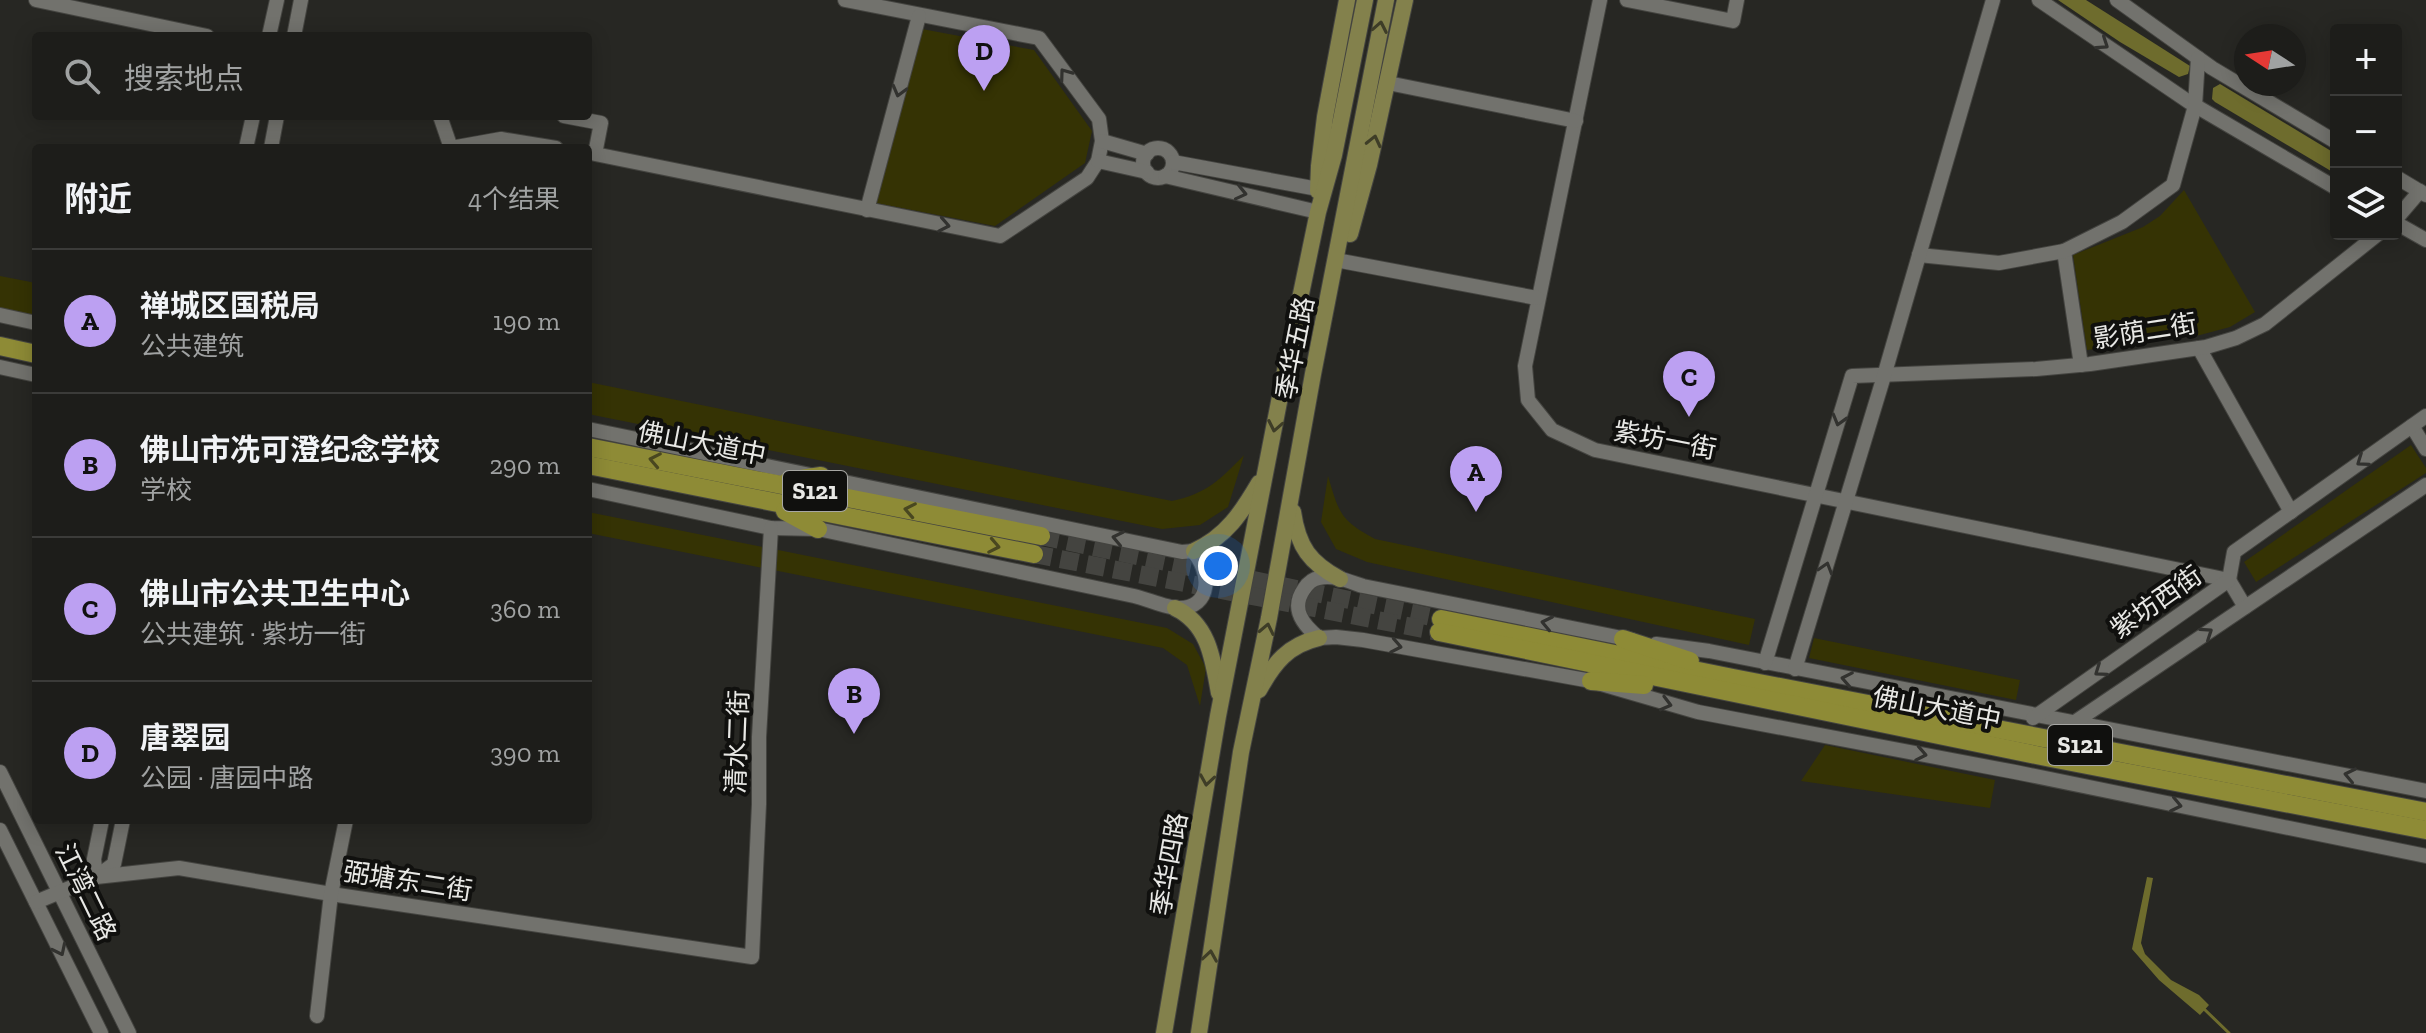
<!DOCTYPE html>
<html lang="zh">
<meta charset="utf-8">
<style>
:root{--surface:#1d1d1a;--page:#2a2a27;--text:#f1f3f6;--muted:#a0a2a2;--line:#3b3b39;--accent:#bca0f2}
body{margin:0;font-family:"Zilla Slab","Noto Sans SC",serif;background:var(--page);color:var(--text)}
.controls{position:absolute;right:24px;top:24px;display:grid;overflow:hidden;border-radius:8px;box-shadow:0 4px 20px #0003}
.controls button{width:72px;height:72px;display:grid;place-items:center;padding:0;border:0;border-bottom:2px solid var(--line);background:var(--surface);color:var(--text);font:40px sans-serif}
.compass{position:absolute;left:2234px;top:24px;width:72px;height:72px;border-radius:50%;background:var(--surface);box-shadow:0 4px 20px #0003;rotate:282deg}
.you{position:absolute;left:1218px;top:566px;width:28px;height:28px;margin:-20px;border:6px solid #fff;border-radius:50%;background:#1a73e8;box-shadow:0 0 0 12px #1a73e833}
.badge{display:grid;place-items:center;width:52px;height:52px;border-radius:50%;background:var(--accent);color:#111;font-size:26px;font-weight:700}
.pin{position:absolute;translate:-50% -66px;filter:drop-shadow(0 2px 4px #0008)}
.pin::after{content:'';position:absolute;top:42px;width:28px;height:24px;background:inherit;clip-path:polygon(0 0,100% 0,50% 100%)}
.list{margin:0;padding:0;list-style:none}
h2{display:flex;justify-content:space-between;align-items:center;height:104px;margin:0;padding:0 32px;font-size:34px}
h2 small{font-size:26px;font-weight:400;color:var(--muted)}
.list li{display:grid;grid-template-columns:52px 1fr auto;gap:24px;align-items:center;box-sizing:border-box;height:144px;padding:0 32px;border-top:2px solid var(--line)}
.list b{display:block;font-size:30px;white-space:nowrap}
.list p{margin:0;font-size:26px;white-space:nowrap;color:var(--muted)}
.list em{font-size:26px;font-style:normal;color:var(--muted)}
.icon{flex:none;width:44px;height:44px;fill:none;stroke:currentColor;stroke-width:2;stroke-linecap:round;stroke-linejoin:round}
.map{position:relative;flex:none;width:2426px;height:1033px;overflow:hidden}
.search{position:absolute;background:var(--surface);box-shadow:0 4px 20px #0003;left:32px;top:32px;width:560px;height:88px;display:flex;align-items:center;gap:20px;box-sizing:border-box;padding:0 28px;border-radius:8px;color:var(--muted);font-size:30px}
.panel{position:absolute;background:var(--surface);box-shadow:0 4px 20px #0003;left:32px;top:144px;width:560px;height:680px;border-radius:8px}
.map>svg:first-child{display:block}
.green{fill:#353304}
.water{fill:#6e6c2d}
.lines{fill:none;stroke-linecap:round;stroke-linejoin:round}
.stream{stroke:#6e6c2d;stroke-width:3}
.highway-tunnel{stroke:#444440;stroke-width:18;stroke-dasharray:18 9;stroke-linecap:butt}
.secondary-casing{stroke:#444440;stroke-width:16}
.primary-casing{stroke:#444440;stroke-width:18}
.highway-casing{stroke:#444440;stroke-width:20}
.secondary{stroke:#72726d;stroke-width:14}
.primary{stroke:#83814c;stroke-width:16}
.highway{stroke:#8e8b36;stroke-width:18}
.oneway{stroke:#3e3d27}
.oneway2{stroke:#32322f}
.oneway3{stroke:#494720}
.labels{text-anchor:middle;stroke-width:8;stroke-linejoin:round;paint-order:stroke}
.shield{fill:#10100e;stroke:#a7a7a4;stroke-width:2}
.shield-label{font-size:24px;font-weight:bold;fill:#e8e8e5}
.street-label{font-size:26px;fill:#e8e8e5;stroke:#10100e}
</style>
<div class="map">
<svg width="2426" height="1033" viewBox="0 0 2426 1033">
<rect width="100%" height="100%" fill="#272723"/>
<g class="green">
<polygon points="922,29 1034,50 1092,131 1085,163 995,226 876,203"/>
<polygon points="2184,190 2255,312 2230,327 2200,335 2087,350 2073,255 2143,227 2160,216"/>
<polygon points="0,276 36,283 36,316 0,309"/>
<path d="M588 382 1172 501C1206 494 1221 479 1244 455L1228 507 1200 525 1162 529 588 414Z"/>
<polygon points="2411,445 2426,468 2426,473 2256,582 2244,562"/>
<path d="M1328 476C1339 513 1340 520 1375 539L1755 619 1749 645 1367 562 1336 549 1321 522Z"/>
<polygon points="588,512 1167,628 1193,644 1206,668 1200,706 1187,665 1163,648 588,533"/>
<polygon points="1814,638 2020,680 2016,700 1809,658"/>
<polygon points="1825,745 1995,780 1990,808 1801,781"/>
</g>
<g class="water">
<polygon points="2058,0 2086,0 2190,66 2188,74 2179,77 2120,42"/>
<polygon points="2220,84 2336,154 2336,174 2215,102 2212,99 2213,88"/>
<polygon points="2147,877 2153,878 2141,943 2145,954 2171,980 2199,995 2209,1005 2200,1015 2159,980 2132,949"/>
</g>
<g class="lines">
<polyline class="stream" points="2203,1008 2229,1033"/>
<g class="highway-tunnel">
<polyline points="1041,536 1441,619"/>
<polyline points="1034,554 1439,632"/>
</g>
<defs>
<g id="secondary">
<polyline points="36,0 207,36"/>
<polyline points="1600,0 1525,366 1528,400 1552,430 1595,450 2229,580 2245,607"/>
<polyline points="1627,0 1733,21 1737,0"/>
<polyline points="2039,0 2189,102 2336,188"/>
<polyline points="2117,0 2212,68 2336,142"/>
<polyline points="269,36 277,0"/>
<polyline points="294,36 301,0"/>
<polyline points="1388,83 1576,121"/>
<polyline points="440,116 451,148 501,139 556,148"/>
<polyline points="564,116 601,123 595,154 1000,236 1087,178 1098,161 1102,141 1099,119 1039,38 845,0"/>
<polyline points="1102,141 1147,154"/>
<polyline points="246,148 253,116"/>
<polyline points="271,148 277,116"/>
<circle cx="1158" cy="163" r="15"/>
<polyline points="1098,161 1147,172"/>
<polyline points="1173,162 1318,189"/>
<polyline points="1165,176 1318,212"/>
<polyline points="2396,177 2426,195"/>
<polyline points="867,210 919,16"/>
<polyline points="2396,219 2420,191"/>
<polyline points="2396,223 2426,240"/>
<polyline points="2064,251 2081,365"/>
<polyline points="1919,255 1999,263 2064,251 2122,222 2173,185 2195,106 2198,58"/>
<polyline points="1341,261 1537,298"/>
<polyline points="0,315 36,323"/>
<polyline points="2199,348 2291,512"/>
<polyline points="0,367 36,375"/>
<polyline points="2412,426 2426,449"/>
<polyline points="588,429 1182,552 1194,551"/>
<path d="M588 489 771 528 818 529 1134 596C1147 599 1167 608 1178 608 1213 609 1211 569 1192 551"/>
<path d="M1632 640 1363 586C1350 582 1333 574 1319 578 1312 579 1308 583 1304 589 1290 609 1303 625 1319 638L1336 637 1363 640 1591 681 1698 712 2015 772 2426 856"/>
<polyline points="1656,644 1709,651 2426,791"/>
<polyline points="1765,663 1852,376 2036,369 2090,364 2206,347 2236,338 2265,324 2378,234"/>
<polyline points="1795,669 1884,376 1993,0"/>
<polyline points="2033,718 2229,580 2234,552 2426,416"/>
<polyline points="2069,726 2426,485"/>
<polyline points="0,772 129,1033"/>
<polyline points="0,830 101,1033"/>
<polyline points="96,877 114,864 123,820"/>
<polyline points="96,877 94,859 102,820"/>
<polyline points="36,902 96,877 179,868 331,894 752,957 759,804 759,737 771,528"/>
<polyline points="317,1016 331,894 346,820"/>
</g>
<g id="primary">
<polyline points="1318,191 1319,166 1325,117 1347,0"/>
<polyline points="1350,234 1369,165 1405,0"/>
<path d="M1293 512C1298 547 1310 563 1340 579"/>
<path d="M1194 551C1226 537 1242 512 1259 483"/>
<path d="M1175 608C1209 624 1213 660 1219 693"/>
<path d="M1259 690C1274 663 1288 645 1319 638"/>
<polyline points="1164,1033 1218,716 1285,371 1318,212 1334,155 1365,0"/>
<polyline points="1199,1033 1241,752 1269,618 1313,374 1386,0"/>
</g>
<g id="highway">
<polyline points="0,346 36,354"/>
<polyline points="588,447 1041,536"/>
<polyline points="588,465 1034,554"/>
<polyline points="788,481 821,476"/>
<polyline points="785,511 818,529"/>
<polyline points="1441,619 1733,678 2426,812"/>
<polyline points="1439,632 2051,758 2426,830"/>
<polyline points="1623,639 1690,661"/>
<polyline points="1591,681 1644,685"/>
</g>
</defs>
<use href="#secondary" class="secondary-casing"/>
<use href="#primary" class="primary-casing"/>
<use href="#highway" class="highway-casing"/>
<use href="#secondary" class="secondary"/>
<use href="#primary" class="primary"/>
<use href="#highway" class="highway"/>
</g>
<defs><path id="oneway-chevron" d="M-2-3.5L2.5 0L-2 3.5" fill="none" stroke-width="1.6" stroke-linecap="round" stroke-linejoin="round" transform="scale(2)"/></defs>
<g class="oneway">
<use href="#oneway-chevron" transform="translate(1380 27) rotate(-79)"/>
<use href="#oneway-chevron" transform="translate(1374 141) rotate(-77)"/>
<use href="#oneway-chevron" transform="translate(1275 426) rotate(101)"/>
<use href="#oneway-chevron" transform="translate(1267 629) rotate(-78)"/>
<use href="#oneway-chevron" transform="translate(1207 780) rotate(99)"/>
<use href="#oneway-chevron" transform="translate(1210 956) rotate(-81)"/>
</g>
<g class="oneway2">
<use href="#oneway-chevron" transform="translate(2103 44) rotate(34)"/>
<use href="#oneway-chevron" transform="translate(1065 74) rotate(-126)"/>
<use href="#oneway-chevron" transform="translate(899 91) rotate(105)"/>
<use href="#oneway-chevron" transform="translate(1241 193) rotate(13)"/>
<use href="#oneway-chevron" transform="translate(944 225) rotate(11)"/>
<use href="#oneway-chevron" transform="translate(1839 420) rotate(106)"/>
<use href="#oneway-chevron" transform="translate(2362 461) rotate(145)"/>
<use href="#oneway-chevron" transform="translate(1118 538) rotate(-168)"/>
<use href="#oneway-chevron" transform="translate(1826 568) rotate(-73)"/>
<use href="#oneway-chevron" transform="translate(1547 623) rotate(-168)"/>
<use href="#oneway-chevron" transform="translate(2207 633) rotate(-34)"/>
<use href="#oneway-chevron" transform="translate(1396 646) rotate(11)"/>
<use href="#oneway-chevron" transform="translate(2100 671) rotate(145)"/>
<use href="#oneway-chevron" transform="translate(1847 679) rotate(-169)"/>
<use href="#oneway-chevron" transform="translate(1666 704) rotate(15)"/>
<use href="#oneway-chevron" transform="translate(1921 754) rotate(11)"/>
<use href="#oneway-chevron" transform="translate(2350 775) rotate(-168)"/>
<use href="#oneway-chevron" transform="translate(2176 805) rotate(12)"/>
<use href="#oneway-chevron" transform="translate(60 950) rotate(64)"/>
</g>
<g class="oneway3">
<use href="#oneway-chevron" transform="translate(655 460) rotate(-169)"/>
<use href="#oneway-chevron" transform="translate(910 510) rotate(-169)"/>
<use href="#oneway-chevron" transform="translate(994 546) rotate(11)"/>
</g>
<g class="labels">
<g class="shield">
<rect x="783" y="471" width="64" height="40" rx="6"/>
<rect x="2048" y="725" width="64" height="40" rx="6"/>
</g>
<g class="shield-label">
<text x="815" y="499">S121</text>
<text x="2080" y="753">S121</text>
</g>
<g class="street-label">
<text transform="translate(2145 331) rotate(-9)" y="9">影荫二街</text>
<text transform="translate(1295 348) rotate(-79)" y="9">季华五路</text>
<text transform="translate(1665 440) rotate(11)" y="9">紫坊一街</text>
<text transform="translate(702 443) rotate(11)" y="9">佛山大道中</text>
<text transform="translate(2156 602) rotate(-35)" y="9">紫坊西街</text>
<text transform="translate(1937 708) rotate(11)" y="9">佛山大道中</text>
<text transform="translate(737 742) rotate(-88)" y="9">清水二街</text>
<text transform="translate(1169 864) rotate(-80)" y="9">季华四路</text>
<text transform="translate(408 881) rotate(9)" y="9">弼塘东二街</text>
<text transform="translate(86 892) rotate(64)" y="9">江湾二路</text>
</g>
</g>
</svg>
<div class="controls">
<button>+</button>
<button>−</button>
<button><svg class="icon" aria-label="layers" viewBox="0 0 24 24"><path d="M12 4l9 5-9 5-9-5zM3 14l9 5 9-5"/></svg></button>
</div>
<svg class="compass" viewBox="-18 -18 36 36"><path d="M0-13l5 13h-10z" fill="#e53935"/><path d="M0 13l5-13h-10z" fill="#a0a2a2"/></svg>
<div class="you"></div>
<div class="pin badge" style="left:1476px;top:512px">A</div>
<div class="pin badge" style="left:854px;top:734px">B</div>
<div class="pin badge" style="left:1689px;top:417px">C</div>
<div class="pin badge" style="left:984px;top:91px">D</div>
<div class="search"><svg class="icon" aria-label="search" viewBox="0 0 24 24"><circle cx="10" cy="10" r="6"/><path d="M15 15l6 6"/></svg>搜索地点</div>
<section class="panel">
<h2>附近<small>4个结果</small></h2>
<ul class="list">
<li><span class="badge">A</span><div><b>禅城区国税局</b><p>公共建筑</p></div><em>190 m</em></li>
<li><span class="badge">B</span><div><b>佛山市冼可澄纪念学校</b><p>学校</p></div><em>290 m</em></li>
<li><span class="badge">C</span><div><b>佛山市公共卫生中心</b><p>公共建筑 · 紫坊一街</p></div><em>360 m</em></li>
<li><span class="badge">D</span><div><b>唐翠园</b><p>公园 · 唐园中路</p></div><em>390 m</em></li>
</ul>
</section>
</div>
